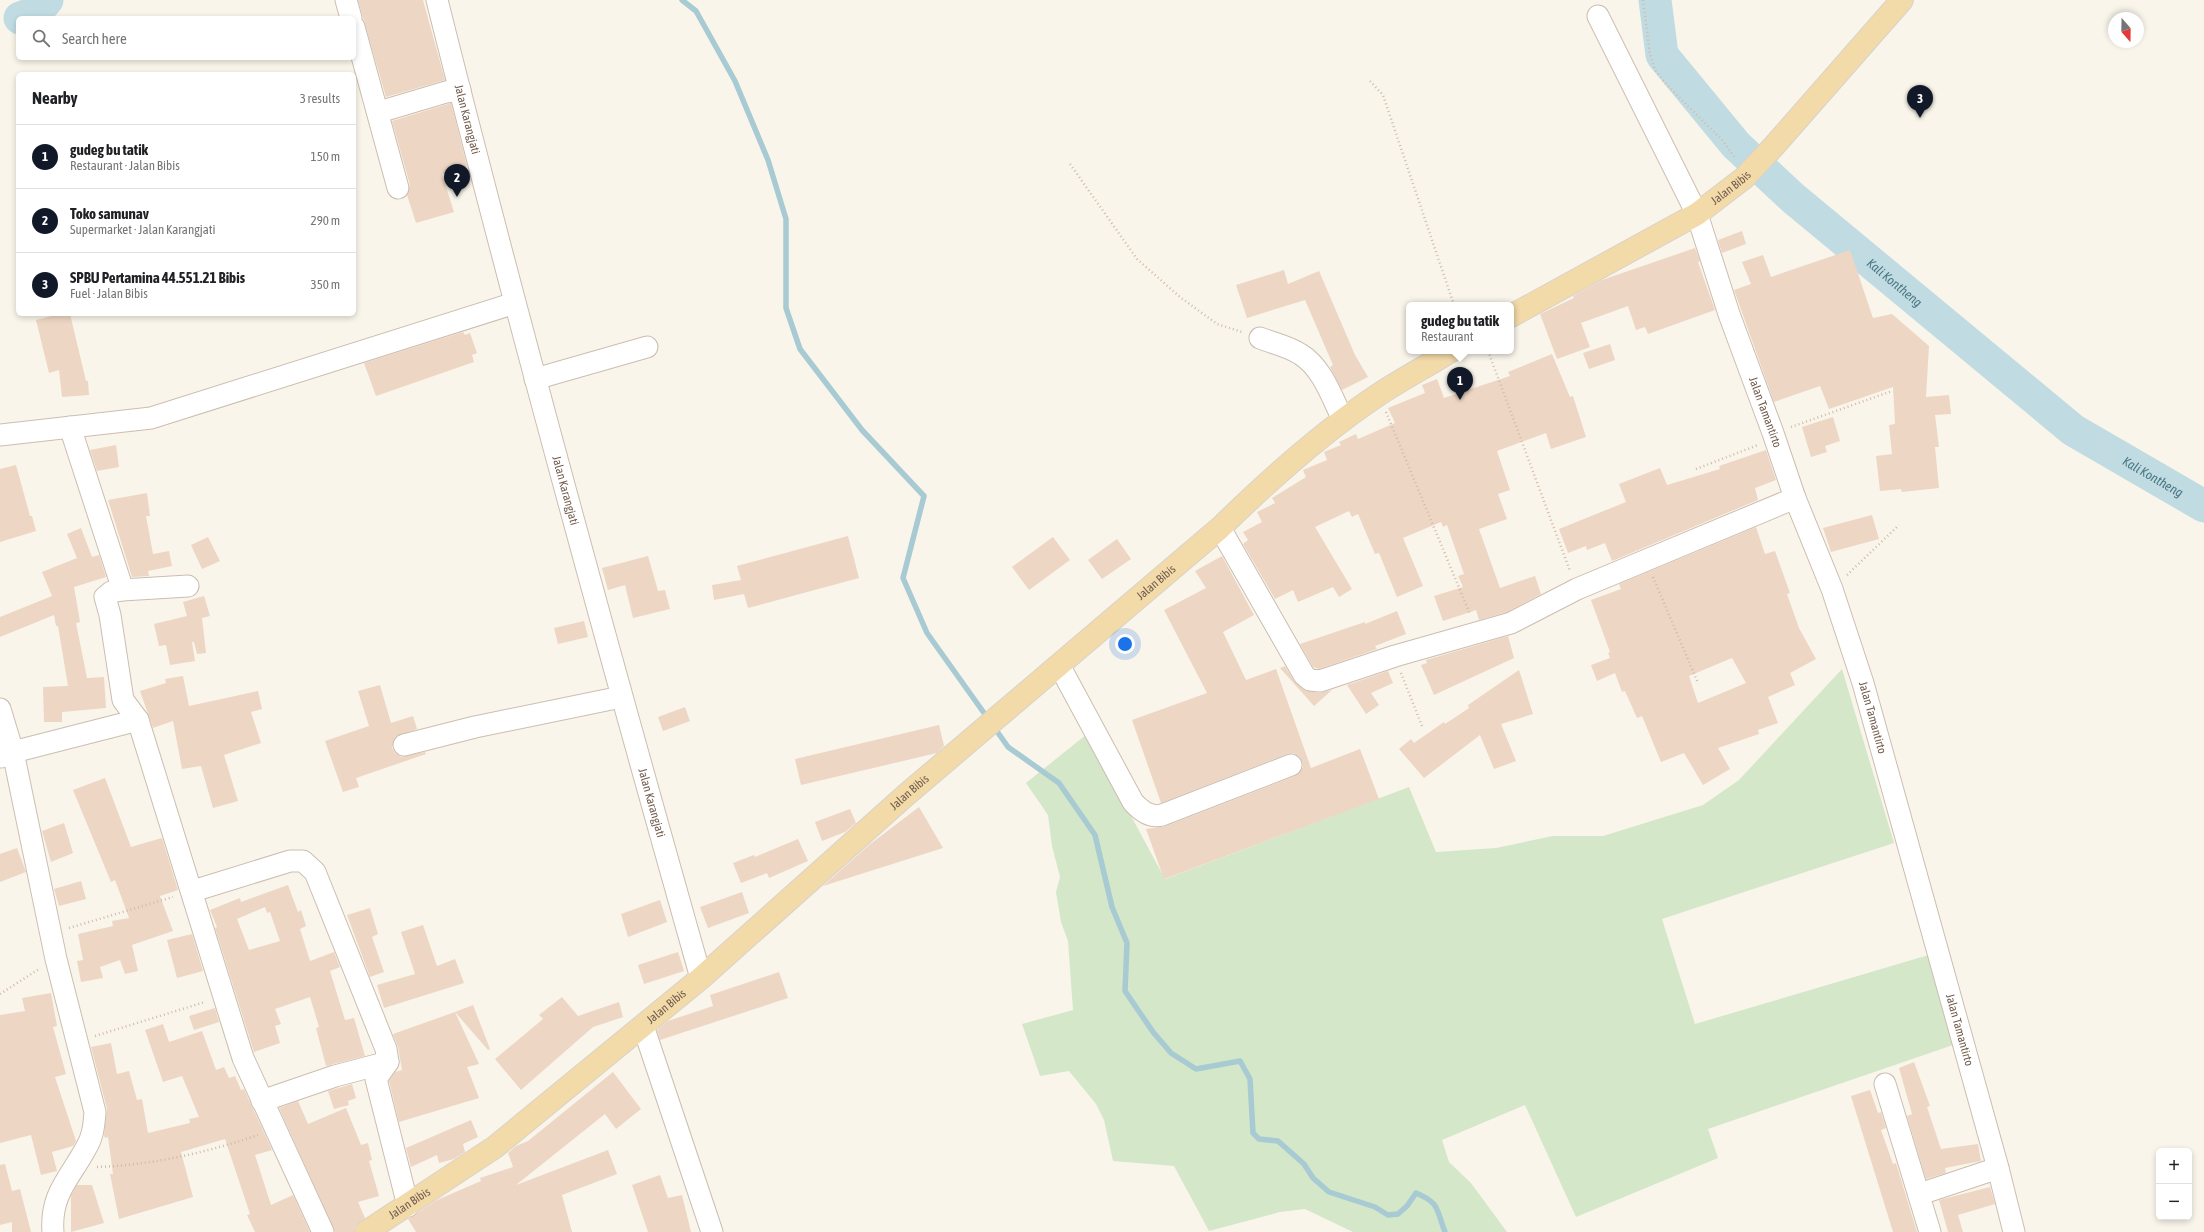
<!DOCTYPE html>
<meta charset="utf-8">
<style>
:root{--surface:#fff;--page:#f2f2f2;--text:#202124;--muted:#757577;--line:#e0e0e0;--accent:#111827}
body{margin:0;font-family:"Asap Condensed",sans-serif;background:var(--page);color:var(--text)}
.controls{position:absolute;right:12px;bottom:12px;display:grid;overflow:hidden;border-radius:6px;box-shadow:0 2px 6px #0003}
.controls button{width:36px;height:36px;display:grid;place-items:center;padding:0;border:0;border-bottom:1px solid var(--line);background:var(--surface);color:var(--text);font:20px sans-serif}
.compass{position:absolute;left:2108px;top:12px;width:36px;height:36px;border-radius:50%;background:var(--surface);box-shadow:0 2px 6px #0003;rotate:160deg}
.you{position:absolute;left:1125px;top:644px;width:14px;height:14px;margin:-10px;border:3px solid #fff;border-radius:50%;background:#1a73e8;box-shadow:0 0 0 6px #1a73e833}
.badge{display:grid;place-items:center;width:26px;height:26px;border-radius:50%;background:var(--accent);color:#fff;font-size:13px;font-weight:700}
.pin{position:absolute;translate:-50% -33px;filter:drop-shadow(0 1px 2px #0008)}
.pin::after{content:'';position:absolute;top:21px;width:14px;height:12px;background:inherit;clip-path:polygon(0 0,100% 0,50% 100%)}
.popup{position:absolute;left:1406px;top:302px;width:108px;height:52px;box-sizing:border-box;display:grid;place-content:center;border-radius:6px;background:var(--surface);filter:drop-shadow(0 1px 3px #0005);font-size:13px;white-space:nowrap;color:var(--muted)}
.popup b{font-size:15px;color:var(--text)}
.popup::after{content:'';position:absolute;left:50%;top:100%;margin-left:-8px;border:8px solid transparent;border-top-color:var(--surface)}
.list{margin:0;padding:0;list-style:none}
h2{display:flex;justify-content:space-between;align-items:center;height:52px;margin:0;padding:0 16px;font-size:17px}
h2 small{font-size:13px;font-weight:400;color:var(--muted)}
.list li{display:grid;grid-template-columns:26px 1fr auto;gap:12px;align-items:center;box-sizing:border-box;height:64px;padding:0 16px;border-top:1px solid var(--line)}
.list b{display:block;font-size:15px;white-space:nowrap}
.list p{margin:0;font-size:13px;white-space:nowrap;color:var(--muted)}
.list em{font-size:13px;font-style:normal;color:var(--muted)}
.icon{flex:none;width:22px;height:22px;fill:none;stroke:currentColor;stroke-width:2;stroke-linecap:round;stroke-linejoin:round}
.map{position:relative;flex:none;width:2204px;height:1232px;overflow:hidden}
.search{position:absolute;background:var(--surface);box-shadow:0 2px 6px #0003;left:16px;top:16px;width:340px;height:44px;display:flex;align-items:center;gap:10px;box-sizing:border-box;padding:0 14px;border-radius:6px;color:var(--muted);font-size:15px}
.panel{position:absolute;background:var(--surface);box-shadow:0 2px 6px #0003;left:16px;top:72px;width:340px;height:244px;border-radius:6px}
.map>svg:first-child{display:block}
.green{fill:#d4e7c9}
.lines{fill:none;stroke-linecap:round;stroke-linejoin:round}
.stream{stroke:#a7cad3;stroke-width:5.5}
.river{stroke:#c0dce2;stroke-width:33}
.building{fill:#edd6c4;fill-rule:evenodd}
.minor-casing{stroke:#ccbdb0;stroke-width:23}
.major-casing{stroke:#d8d2ce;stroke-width:24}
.path{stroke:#d2baa7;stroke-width:2.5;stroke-dasharray:1 3;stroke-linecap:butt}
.minor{stroke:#fff;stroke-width:21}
.major{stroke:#f2daa9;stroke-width:22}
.labels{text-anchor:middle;stroke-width:4;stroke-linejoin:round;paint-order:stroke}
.street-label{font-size:12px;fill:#735d4f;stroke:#fdf9f0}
.water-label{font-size:13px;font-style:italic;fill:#4b7884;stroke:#fdf9f0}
</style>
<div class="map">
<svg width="2204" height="1232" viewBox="0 0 2204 1232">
<rect width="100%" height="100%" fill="#faf5ea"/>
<polygon class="green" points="1842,669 1894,843 1662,919 1695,1024 1932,954 1956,1044 1708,1129 1718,1158 1576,1217 1525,1105 1442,1140 1449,1162 1471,1183 1507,1232 1353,1232 1305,1209 1280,1212 1209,1231 1174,1166 1113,1161 1104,1120 1096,1104 1069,1071 1040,1076 1022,1024 1073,1010 1068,941 1061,922 1056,892 1060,877 1052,846 1048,815 1026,783 1087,734 1165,879 1409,787 1436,852 1496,848 1553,836 1603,836 1703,805 1739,780"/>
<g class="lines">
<g class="stream">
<polyline points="682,0 696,11 735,81 768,160 786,219 786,308 800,349 862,430 924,496 903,578 927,633 989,720"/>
<path d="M994 727 1008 747 1059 783 1095 835 1112 907 1127 943 1125 991 1153 1032 1171 1053 1196 1069 1240 1061 1250 1079 1253 1133 1259 1139 1278 1141 1304 1164 1313 1178 1329 1192 1375 1207 1388 1215 1398 1214 1407 1206 1416 1193C1440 1203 1436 1209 1445 1232"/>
</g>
<g class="river">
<path id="s1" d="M1655 0 1662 55 1736 145 1793 198 2073 430 2204 506"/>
<polyline points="20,18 37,12 47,0"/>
</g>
</g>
<g class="building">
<polygon points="358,0 423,0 445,80 386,97"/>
<polygon points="451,103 467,166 442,174 454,212 416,223 407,195 410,185 392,121"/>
<polygon points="1742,231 1746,244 1722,253 1718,240"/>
<polygon points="1695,248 1700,261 1698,262 1715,310 1648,334 1645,327 1636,330 1628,306 1581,323 1590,347 1557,359 1540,314 1574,298 1573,296 1602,280"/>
<polygon points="1850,250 1873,318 1892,314 1929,346 1926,397 1949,395 1951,414 1935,415 1939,447 1935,447 1939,488 1902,492 1901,489 1880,491 1876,456 1892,454 1889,425 1895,424 1893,387 1829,409 1820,386 1774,402 1734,290 1751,284 1742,262 1763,255 1771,277"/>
<polygon points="1284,270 1288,284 1319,271 1355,355 1368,377 1342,390 1330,367 1333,365 1305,300 1247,318 1236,285"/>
<polygon points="59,314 70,314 86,381 88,381 89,395 62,397 59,370 49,373 36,320"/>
<polygon points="463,332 465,335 470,333 477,353 472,355 474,362 376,396 364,363"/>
<polygon points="1610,344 1615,360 1589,369 1583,353"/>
<polygon points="1552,354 1570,397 1573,396 1586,437 1551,449 1546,433 1497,451 1510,490 1498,494 1507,519 1479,529 1500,588 1535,576 1541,594 1507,612 1479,620 1476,610 1443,621 1434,596 1463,587 1458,576 1464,574 1447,525 1443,527 1441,522 1403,538 1423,586 1397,597 1379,553 1375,554 1358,514 1352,517 1349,511 1315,527 1352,589 1339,597 1333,587 1298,602 1293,590 1275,599 1243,544 1248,540 1243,532 1262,522 1257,512 1275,503 1272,498 1306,477 1303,470 1327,460 1324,452 1341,445 1339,442 1356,434 1358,439 1395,423 1388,408 1425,393 1422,385 1437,379 1444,398 1510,376 1508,372"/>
<polygon points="1833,417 1840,441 1825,446 1827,452 1811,457 1802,427"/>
<polygon points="116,445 119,467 97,471 90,450"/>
<polygon points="1766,450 1776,480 1755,488 1758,500 1612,561 1605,543 1587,550 1586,546 1568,553 1559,529 1626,502 1619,484 1660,468 1667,485 1720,469 1719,466"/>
<polygon points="16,465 30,516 32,516 36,531 0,542 0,469"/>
<polygon points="147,493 150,516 146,516 153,554 169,551 172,566 148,571 149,576 132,577 108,500"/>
<polygon points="1872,515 1879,539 1831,552 1823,528"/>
<path d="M1756 527 1765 554 1775 551 1790 593 1787 594 1799 628 1816 659 1790 673 1795 685 1768 697 1778 723 1758 730 1759 734 1718 748 1730 769 1703 785 1684 753 1661 762 1642 716 1637 718 1625 691 1622 692 1615 673 1597 681 1591 665 1610 658 1608 653 1610 652 1591 600 1621 589 1619 584ZM1732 658 1746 683 1698 703 1689 676Z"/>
<polygon points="81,528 92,557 99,555 106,577 74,587 80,622 76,623 87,678 104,677 106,708 62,712 62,722 44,722 43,687 68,686 58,626 56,626 54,615 0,637 0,617 52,596 42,572 77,558 67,534"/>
<polygon points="848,536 859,578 748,608 744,594 714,600 712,585 741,580 737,566"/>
<polygon points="208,537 220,561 202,569 191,545"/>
<polygon points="1053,537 1070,560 1029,590 1012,567"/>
<polygon points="1117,539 1131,559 1102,579 1088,560"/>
<polygon points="648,556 658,591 665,590 670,609 633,618 625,585 608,590 602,568"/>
<polygon points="1222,556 1254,615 1223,632 1246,680 1276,669 1311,768 1360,749 1379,799 1164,879 1146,829 1166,826 1295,776 1303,767 1302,761 1299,756 1293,753 1287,754 1161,803 1132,720 1207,693 1164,610 1206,588 1195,571"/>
<polygon points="204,596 210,616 202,618 206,653 197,654 194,642 192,642 195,661 170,665 166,645 159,646 154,624 187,616 183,602"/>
<polygon points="1397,611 1406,634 1375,646 1377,649 1319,669 1313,667 1300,644 1350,627 1365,622 1365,624"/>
<polygon points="584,621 588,637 558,644 554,628"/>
<polygon points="1508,636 1514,658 1434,695 1421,665 1427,663 1426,660"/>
<polygon points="1285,666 1294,681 1303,689 1319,693 1332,690 1314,706 1280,668"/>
<polygon points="1519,670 1533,714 1501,724 1516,761 1494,769 1480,735 1424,778 1399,749 1411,739 1414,743 1444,722 1445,724 1469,708 1468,705"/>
<polygon points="1388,671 1393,683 1371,693 1379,705 1366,714 1347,685"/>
<polygon points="183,676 189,706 258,691 262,709 251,712 261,743 224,755 238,801 213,808 201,766 182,769 173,721 153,728 140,691 166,683 165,679"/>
<polygon points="380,685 391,723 413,716 417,729 395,737 392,748 395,753 401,757 425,752 426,754 356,778 359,787 343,792 325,741 369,726 358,691"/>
<polygon points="685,707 690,721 663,731 658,717"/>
<polygon points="939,725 944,746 937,753 801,785 795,759"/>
<polygon points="105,778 131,847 162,838 178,890 160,896 173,931 132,945 138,971 125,974 120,960 100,967 103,978 81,982 77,961 83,960 78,934 113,926 112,921 129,918 115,880 111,882 73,790"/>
<polygon points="919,807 943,848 823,886 869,845"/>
<polygon points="850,809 856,823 845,832 822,841 815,822"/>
<polygon points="64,823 73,853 51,862 42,831"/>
<polygon points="798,839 808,861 769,878 767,873 741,883 733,863 754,855 755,857"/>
<polygon points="17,848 26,872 0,882 0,854"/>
<polygon points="81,881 86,899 59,906 54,889"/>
<path d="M288 885 298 912 301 910 306 926 300 929 310 961 334 952 340 967 330 971 345 1020 354 1018 365 1056 326 1066 316 1028 319 1027 310 997 275 1009 281 1024 275 1026 280 1043 254 1052 215 928 217 927 210 910 240 898 241 902ZM265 907 267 913 270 912 280 941 249 950 237 919Z"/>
<polygon points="742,892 749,913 708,928 700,907"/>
<polygon points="660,900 667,922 628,937 621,914"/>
<polygon points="370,908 378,934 372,937 384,972 370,977 347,915"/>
<polygon points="423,925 437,966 455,959 464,983 384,1008 377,985 415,974 401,932"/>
<polygon points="192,934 203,971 177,978 167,940"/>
<polygon points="678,952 684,971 644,984 638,965"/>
<polygon points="779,972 788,998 660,1040 657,1030 668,1021 713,1006 710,995"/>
<polygon points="51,993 57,1026 53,1027 66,1074 55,1077 76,1141 73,1146 52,1152 57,1171 41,1175 31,1135 0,1143 0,1015 25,1011 22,998"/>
<polygon points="562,997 578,1016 619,1002 623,1017 593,1027 521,1090 495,1059 543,1019 539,1015"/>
<polygon points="473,1005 490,1049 488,1050 455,1012"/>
<polygon points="215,1008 219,1022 194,1030 189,1016"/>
<polygon points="455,1012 479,1064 467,1067 479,1098 399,1122 389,1081 395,1072 402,1070 398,1047 393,1034"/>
<polygon points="163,1024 169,1042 202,1031 216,1070 224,1067 229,1078 235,1076 241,1090 244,1089 272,1150 255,1155 271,1205 293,1195 310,1232 255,1232 247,1215 250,1214 225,1139 181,1152 193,1197 119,1219 110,1174 113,1174 108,1137 105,1138 104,1135 107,1109 91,1047 111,1043 117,1074 129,1071 137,1100 142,1099 148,1133 190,1123 189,1119 199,1117 182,1076 163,1082 145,1030"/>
<polygon points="1914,1062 1930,1106 1927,1107 1941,1149 1978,1144 1981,1161 1945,1168 1946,1173 1926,1179 1907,1116 1912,1114 1899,1068"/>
<polygon points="613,1072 641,1109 616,1129 605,1114 516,1185 608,1150 617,1174 562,1195 572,1232 416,1232 408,1219 437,1200 481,1181 480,1178 513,1167 508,1153 516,1146 528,1141"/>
<polygon points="352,1084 356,1098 348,1101 349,1105 334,1109 328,1091"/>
<polygon points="1870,1090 1878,1113 1881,1112 1886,1128 1881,1130 1893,1164 1896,1163 1917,1232 1893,1232 1851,1096"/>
<polygon points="298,1101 308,1124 346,1108 361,1145 368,1143 372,1160 369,1161 379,1196 358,1202 365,1218 355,1226 354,1232 335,1232 279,1108"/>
<polygon points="471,1120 478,1137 463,1144 465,1152 454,1159 439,1163 437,1155 411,1167 406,1148"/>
<polygon points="5,1164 12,1191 20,1189 31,1232 12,1232 12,1222 0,1225 0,1165"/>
<polygon points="660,1175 668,1198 682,1195 691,1232 648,1232 632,1185"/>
<polygon points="77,1185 92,1185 104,1223 71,1232 71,1196"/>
<polygon points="1990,1187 1995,1204 1958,1215 1963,1232 1948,1232 1939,1200"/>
</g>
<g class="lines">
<defs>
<g id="minor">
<polyline points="346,0 351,18"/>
<path id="s2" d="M437 0C519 328 609 653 701 978"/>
<path id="s3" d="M1598 16 1697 214 1729 314 1773 433 1795 498 1832 589 1863 683 1998 1168 2014 1232"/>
<polyline points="354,27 398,188"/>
<polyline points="379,112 446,92 460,90"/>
<path d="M1260 338C1272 343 1288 346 1300 354 1322 367 1332 397 1343 420"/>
<polyline points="535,379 647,347"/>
<polyline points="70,427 122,587 122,590 111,592 105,597 110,615 123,700 138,720 243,1058 323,1232"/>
<polyline points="0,435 151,418 515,303"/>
<polyline points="1220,528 1304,675 1310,680 1320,681 1395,656 1511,623 1577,589 1795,498"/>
<polyline points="122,590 188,586"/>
<path d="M1059 665 1133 802C1141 811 1151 818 1162 815L1291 765"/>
<path d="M0 709 13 752 56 959 95 1112C94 1125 93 1137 86 1148 70 1178 50 1194 53 1232"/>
<polyline points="404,745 475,727 621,697"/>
<polyline points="1,757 13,752 138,720"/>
<polyline points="193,891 290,861 303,861 315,872 386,1049 388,1062 376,1079 408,1206"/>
<polyline points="643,1026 712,1232"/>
<polyline points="1885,1084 1930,1232"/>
<polyline points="262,1101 335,1076 388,1062"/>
<polyline points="1920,1194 1998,1168"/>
</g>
<g id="major">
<path id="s4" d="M1511 316 1697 214 1744 178 1774 146 1902 0"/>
<path id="s5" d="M366 1232 495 1147 701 978 906 795 1220 528C1269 480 1321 433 1378 395 1402 379 1427 366 1451 351"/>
</g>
</defs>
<use href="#minor" class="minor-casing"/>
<use href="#major" class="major-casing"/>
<g class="path">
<polyline points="1643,0 1650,54 1655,70 1665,83 1722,140 1735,158"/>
<polyline points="1370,81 1383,95 1454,305"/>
<polyline points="1070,164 1137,259 1180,297 1217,324 1242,332"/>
<polyline points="1488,351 1570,571"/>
<polyline points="1386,412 1470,614"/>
<polyline points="1791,427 1892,391"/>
<polyline points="1696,469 1758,445"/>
<polyline points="1847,575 1899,525"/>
<polyline points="1653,577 1698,683"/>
<polyline points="1401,673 1422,726"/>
<polyline points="69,928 173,897"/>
<polyline points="0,994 39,969"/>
<polyline points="95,1036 205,1002"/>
<path d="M97 1167C152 1165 205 1153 258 1135"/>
</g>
<use href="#minor" class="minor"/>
<use href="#major" class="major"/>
</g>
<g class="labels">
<g class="street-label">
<text dy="4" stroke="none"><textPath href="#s2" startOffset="123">Jalan Karangjati</textPath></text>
<text dy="4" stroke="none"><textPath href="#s4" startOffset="255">Jalan Bibis</textPath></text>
<text dy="4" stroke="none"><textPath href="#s3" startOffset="431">Jalan Tamantirto</textPath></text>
<text dy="4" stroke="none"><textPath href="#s2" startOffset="507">Jalan Karangjati</textPath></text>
<text dy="4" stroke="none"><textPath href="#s5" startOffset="1024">Jalan Bibis</textPath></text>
<text dy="4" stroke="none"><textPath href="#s3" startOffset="755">Jalan Tamantirto</textPath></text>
<text dy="4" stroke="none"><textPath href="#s5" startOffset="700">Jalan Bibis</textPath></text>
<text dy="4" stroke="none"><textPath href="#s2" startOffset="831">Jalan Karangjati</textPath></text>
<text dy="4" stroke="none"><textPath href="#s5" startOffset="376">Jalan Bibis</textPath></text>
<text dy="4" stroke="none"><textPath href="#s3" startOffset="1079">Jalan Tamantirto</textPath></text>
<text dy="4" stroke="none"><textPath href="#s5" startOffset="52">Jalan Bibis</textPath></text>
</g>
<g class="water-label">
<text dy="5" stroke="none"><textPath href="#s1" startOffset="382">Kali Kontheng</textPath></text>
<text dy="5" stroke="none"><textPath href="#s1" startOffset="706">Kali Kontheng</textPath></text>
</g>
</g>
</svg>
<div class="controls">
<button>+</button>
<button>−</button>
</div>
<svg class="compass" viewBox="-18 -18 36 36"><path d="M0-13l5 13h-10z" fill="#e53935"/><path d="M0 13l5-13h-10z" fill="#757577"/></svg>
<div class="you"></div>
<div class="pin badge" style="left:1460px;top:400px">1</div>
<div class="popup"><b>gudeg bu tatik</b>Restaurant</div>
<div class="pin badge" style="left:457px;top:197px">2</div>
<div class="pin badge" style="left:1920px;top:118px">3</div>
<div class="search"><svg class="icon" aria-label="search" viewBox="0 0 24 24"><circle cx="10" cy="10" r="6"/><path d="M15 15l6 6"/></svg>Search here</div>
<section class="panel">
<h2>Nearby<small>3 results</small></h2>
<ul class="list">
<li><span class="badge">1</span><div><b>gudeg bu tatik</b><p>Restaurant · Jalan Bibis</p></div><em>150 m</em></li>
<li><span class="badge">2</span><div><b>Toko samunav</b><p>Supermarket · Jalan Karangjati</p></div><em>290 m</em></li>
<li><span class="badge">3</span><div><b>SPBU Pertamina 44.551.21 Bibis</b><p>Fuel · Jalan Bibis</p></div><em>350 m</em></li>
</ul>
</section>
</div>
